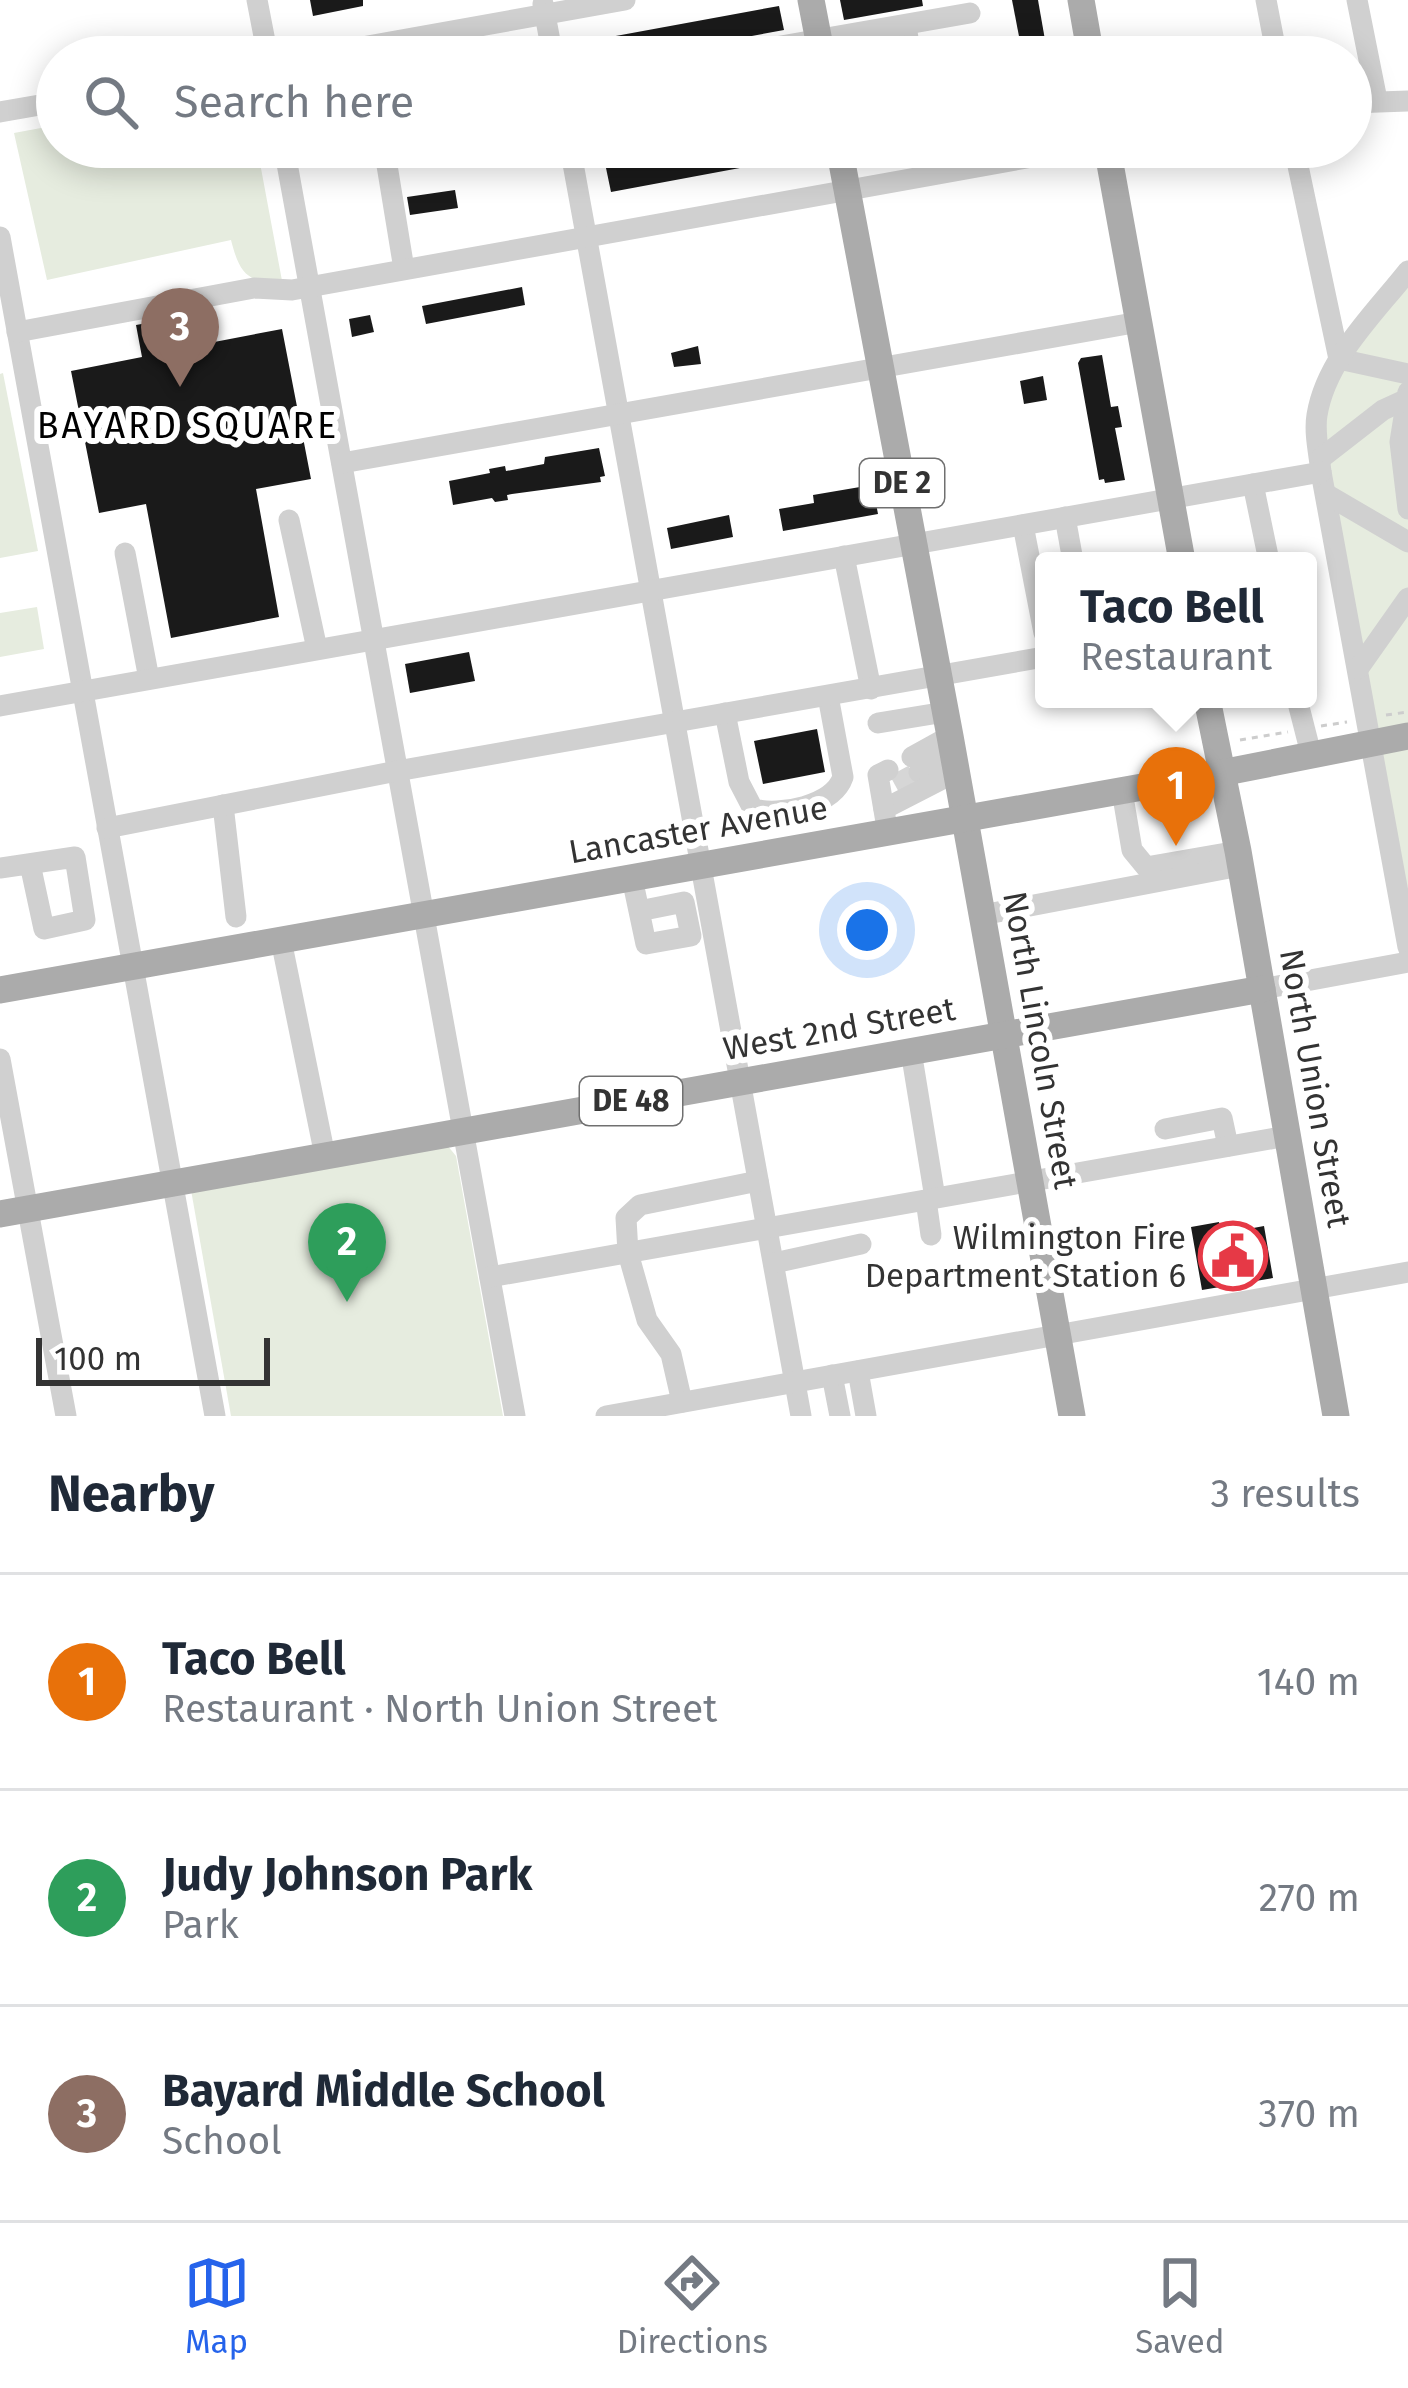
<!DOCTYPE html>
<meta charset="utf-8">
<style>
:root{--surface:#fff;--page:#f2f2f3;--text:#1f2937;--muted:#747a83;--line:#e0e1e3;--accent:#2563eb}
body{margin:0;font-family:"Fira Sans",sans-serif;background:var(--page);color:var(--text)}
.scale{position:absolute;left:36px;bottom:30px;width:234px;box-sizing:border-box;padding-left:12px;border:6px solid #333;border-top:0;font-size:33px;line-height:42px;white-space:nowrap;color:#333;-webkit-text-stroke:9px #fff;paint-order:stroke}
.you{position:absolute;left:867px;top:930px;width:42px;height:42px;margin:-30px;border:9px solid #fff;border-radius:50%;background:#1a73e8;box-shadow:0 0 0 18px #1a73e833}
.badge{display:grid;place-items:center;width:78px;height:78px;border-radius:50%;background:var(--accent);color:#fff;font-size:39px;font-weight:700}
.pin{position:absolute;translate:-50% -99px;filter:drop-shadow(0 3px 6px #0008)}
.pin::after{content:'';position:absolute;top:63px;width:42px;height:36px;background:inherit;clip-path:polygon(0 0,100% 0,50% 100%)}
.popup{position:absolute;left:1035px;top:552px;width:282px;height:156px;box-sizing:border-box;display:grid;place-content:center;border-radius:12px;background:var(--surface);filter:drop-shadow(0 3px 9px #0005);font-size:39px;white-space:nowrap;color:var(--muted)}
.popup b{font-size:45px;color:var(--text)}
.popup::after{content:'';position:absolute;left:50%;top:100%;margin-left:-24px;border:24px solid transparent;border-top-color:var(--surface)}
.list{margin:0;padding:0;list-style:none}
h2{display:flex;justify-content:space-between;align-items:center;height:156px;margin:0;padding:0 48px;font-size:51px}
h2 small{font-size:39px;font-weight:400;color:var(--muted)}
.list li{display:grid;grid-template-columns:78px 1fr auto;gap:36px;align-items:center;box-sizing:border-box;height:216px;padding:0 48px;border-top:3px solid var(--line)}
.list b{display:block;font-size:45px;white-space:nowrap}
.list p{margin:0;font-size:39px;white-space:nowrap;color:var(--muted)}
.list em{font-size:39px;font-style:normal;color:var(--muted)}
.icon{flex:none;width:66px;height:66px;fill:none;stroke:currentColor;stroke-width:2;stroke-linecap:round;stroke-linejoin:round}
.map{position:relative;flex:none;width:1408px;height:1416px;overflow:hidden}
.search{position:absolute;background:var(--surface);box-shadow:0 6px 30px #0003;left:36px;right:36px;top:36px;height:132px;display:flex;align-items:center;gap:30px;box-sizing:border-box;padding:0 42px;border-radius:66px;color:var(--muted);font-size:45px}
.sheet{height:804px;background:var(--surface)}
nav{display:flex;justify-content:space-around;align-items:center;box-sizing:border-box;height:168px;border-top:3px solid var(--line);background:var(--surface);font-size:33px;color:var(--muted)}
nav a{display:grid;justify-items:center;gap:6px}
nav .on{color:var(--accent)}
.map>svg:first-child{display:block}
.green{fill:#e6ecdf}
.building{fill:#1a1a1a}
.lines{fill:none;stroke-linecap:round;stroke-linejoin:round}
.minor-tunnel{stroke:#d6d6d6;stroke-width:21;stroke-dasharray:21 10;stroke-linecap:butt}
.path{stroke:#cdcdcd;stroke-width:3;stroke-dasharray:6 6;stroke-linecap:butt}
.minor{stroke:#d0d0d0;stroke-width:21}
.major{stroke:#ababab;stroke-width:27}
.labels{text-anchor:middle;stroke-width:12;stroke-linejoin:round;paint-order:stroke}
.shield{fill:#fff;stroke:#707070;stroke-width:3}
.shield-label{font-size:30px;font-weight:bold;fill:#333}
.street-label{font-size:33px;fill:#333;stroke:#fff}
.poi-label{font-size:33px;fill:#333;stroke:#fff;text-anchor:end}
.neighbourhood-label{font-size:36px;letter-spacing:3px;fill:#000;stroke:#fff}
</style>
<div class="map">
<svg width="1408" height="1416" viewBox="0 0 1408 1416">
<rect width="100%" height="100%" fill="#fff"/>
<g class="green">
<path d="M57 125V147H257L283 286C247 281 240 275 231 240L47 280 14 133Z"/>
<polygon points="1408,271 1408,947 1326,494 1326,387"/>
<polygon points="3,373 38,551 0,558 0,374"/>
<polygon points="37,607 44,649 0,657 0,613"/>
<polygon points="447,1145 456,1156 503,1416 231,1416 191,1190"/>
</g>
<g class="building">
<polygon points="310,0 363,0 363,6 313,16"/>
<polygon points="840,0 922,0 923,6 844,20"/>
<polygon points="1012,0 1038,0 1048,57 1023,57"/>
<polygon points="779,6 784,30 638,57 586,57 583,42"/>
<polygon points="718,147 819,147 820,153 611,192 606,168"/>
<polygon points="455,190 458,208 410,215 407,197"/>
<polygon points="522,287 525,305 426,324 422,306"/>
<polygon points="203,313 209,343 282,329 311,479 256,489 279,617 171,638 146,504 99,513 71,371 142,357 136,325"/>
<polygon points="370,315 374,332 352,337 349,319"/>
<polygon points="698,346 701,364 674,367 671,353"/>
<polygon points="1102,355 1111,407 1118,406 1122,427 1115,428 1125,480 1105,483 1104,479 1099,480 1078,363 1081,358"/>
<polygon points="1043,376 1047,400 1024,404 1020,381"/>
<polygon points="599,448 605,476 600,477 601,482 512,494 507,495 508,500 495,502 492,498 453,505 449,481 490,473 489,469 505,466 506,471 544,464 545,457"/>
<polygon points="860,487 862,495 874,493 878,514 783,531 779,509 814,503 813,495"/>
<polygon points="729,515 733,537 671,549 667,528"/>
<polygon points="469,652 475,681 410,693 405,664"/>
<polygon points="817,729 825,772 763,784 754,741"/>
<polygon points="1219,1222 1221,1234 1264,1226 1273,1278 1202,1290 1191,1227"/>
</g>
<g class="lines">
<polyline class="minor-tunnel" points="895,785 919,772"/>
<g class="path">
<polyline points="1386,715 1408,712"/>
<polyline points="1321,726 1347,722"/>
<polyline points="1240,740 1288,732"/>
</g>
<g class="minor">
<polyline points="257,0 268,57"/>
<polyline points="1266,0 1277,57"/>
<polyline points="1357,0 1377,100"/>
<polyline points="543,4 553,57"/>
<polyline points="906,26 911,57"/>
<polyline points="306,57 625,0"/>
<polyline points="718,57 970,13"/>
<polyline points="1351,103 1408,101"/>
<polyline points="0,112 57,102"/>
<polyline points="284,147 515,1416"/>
<polyline points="384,147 404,269"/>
<polyline points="570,147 801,1416"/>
<polyline points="1294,147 1339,359 1408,374"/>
<polyline points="572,158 636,147"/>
<polyline points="0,237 215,1416"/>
<path d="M1408 271C1375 313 1326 359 1317 415 1314 433 1319 453 1321 472L1408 947"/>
<polyline points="17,332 254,288 292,290 1088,147"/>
<polyline points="1408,392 1400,442 1408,509"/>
<polyline points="1320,459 1383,410 1407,399"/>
<polyline points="342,463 1139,322"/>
<polyline points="1253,484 1269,561"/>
<polyline points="1326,494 1408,542"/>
<polyline points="1065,517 1073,561"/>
<polyline points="289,520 317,649"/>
<polyline points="1023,525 1044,633"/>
<polyline points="125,553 149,679"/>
<polyline points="844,556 871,689"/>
<polyline points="1358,669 1408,598"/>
<polyline points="1297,699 1311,754"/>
<polyline points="0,706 1321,472"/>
<path d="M725 713 739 782 753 809C780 816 833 806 843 777L828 696"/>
<polyline points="878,723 945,712"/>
<polyline points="912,757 950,736"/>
<polyline points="919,772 953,755"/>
<polyline points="1122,791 1132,850 1146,867 1238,851"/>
<polyline points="223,805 236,917"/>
<polyline points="884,809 956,772"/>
<polyline points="886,822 878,775 888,770"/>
<polyline points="107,828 397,771 1044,657"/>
<polyline points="0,868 75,857 85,920 44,929 30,864"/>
<polyline points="632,878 646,944 691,936 684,902 639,911"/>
<polyline points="982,915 1240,866"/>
<polyline points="281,940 325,1156"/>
<polyline points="1262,989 1408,962"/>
<polyline points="911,1051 935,1198"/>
<polyline points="0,1059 66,1416"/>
<polyline points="1165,1129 1222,1118 1228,1146"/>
<polyline points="926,1200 931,1235"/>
<polyline points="774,1263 861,1244"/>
<polyline points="490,1277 1287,1136"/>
<polyline points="858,1371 866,1416"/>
<polyline points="832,1375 840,1416"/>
<polyline points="682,1402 671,1354 647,1320 628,1253 626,1218 640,1205 758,1181"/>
<polyline points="606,1416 1408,1272"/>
</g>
<g class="major">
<polyline points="811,0 822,57"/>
<polyline points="1081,0 1091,57"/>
<polyline points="839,147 950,736 1072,1416"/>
<polyline points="1107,147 1182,561"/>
<polyline points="1207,699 1238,851 1336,1416"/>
<polyline points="0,990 1221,773 1408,736"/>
<polyline points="0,1214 1262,989"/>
</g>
</g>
<defs>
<symbol id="civic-ring" viewBox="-11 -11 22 22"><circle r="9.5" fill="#fff" stroke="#e63946" stroke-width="1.5"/><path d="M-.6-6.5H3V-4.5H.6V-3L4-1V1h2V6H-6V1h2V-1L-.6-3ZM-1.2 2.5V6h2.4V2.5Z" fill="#e63946"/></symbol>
</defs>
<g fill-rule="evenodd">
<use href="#civic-ring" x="1195" y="1218" width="76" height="76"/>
</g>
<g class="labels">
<g class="shield">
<rect x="860" y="459" width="84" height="48" rx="9"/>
<rect x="580" y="1077" width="102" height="48" rx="9"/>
</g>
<g class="shield-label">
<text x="902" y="493">DE 2</text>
<text x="631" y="1111">DE 48</text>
</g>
<g class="street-label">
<text transform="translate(698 829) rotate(-10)" y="12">Lancaster Avenue</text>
<text transform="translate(839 1028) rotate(-10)" y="12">West 2nd Street</text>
<text transform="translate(1041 1040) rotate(80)" y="12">North Lincoln Street</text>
<text transform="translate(1316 1088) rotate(80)" y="12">North Union Street</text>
</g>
<g class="poi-label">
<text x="1186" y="1249">Wilmington Fire<tspan x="1186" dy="38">Department Station 6</tspan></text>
</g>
<g class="neighbourhood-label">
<text x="188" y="438">BAYARD SQUARE</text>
</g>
</g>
</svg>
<div class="scale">100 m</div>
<div class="you"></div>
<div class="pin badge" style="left:1176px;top:846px;background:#e8710a">1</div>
<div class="popup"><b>Taco Bell</b>Restaurant</div>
<div class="pin badge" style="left:347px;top:1302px;background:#2e9e5b">2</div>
<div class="pin badge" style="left:180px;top:387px;background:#8d6e63">3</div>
<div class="search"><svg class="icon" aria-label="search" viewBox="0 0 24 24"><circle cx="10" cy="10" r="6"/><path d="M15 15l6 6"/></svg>Search here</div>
</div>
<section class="sheet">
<h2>Nearby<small>3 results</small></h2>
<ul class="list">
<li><span class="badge" style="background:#e8710a">1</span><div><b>Taco Bell</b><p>Restaurant · North Union Street</p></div><em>140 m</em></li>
<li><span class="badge" style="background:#2e9e5b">2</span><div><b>Judy Johnson Park</b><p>Park</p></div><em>270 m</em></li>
<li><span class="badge" style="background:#8d6e63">3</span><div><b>Bayard Middle School</b><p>School</p></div><em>370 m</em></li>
</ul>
</section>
<nav>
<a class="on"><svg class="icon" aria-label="map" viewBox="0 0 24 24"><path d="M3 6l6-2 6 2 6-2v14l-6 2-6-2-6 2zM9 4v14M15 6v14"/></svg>Map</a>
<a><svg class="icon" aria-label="directions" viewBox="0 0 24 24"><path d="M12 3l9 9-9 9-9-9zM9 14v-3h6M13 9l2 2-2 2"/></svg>Directions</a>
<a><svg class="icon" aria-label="saved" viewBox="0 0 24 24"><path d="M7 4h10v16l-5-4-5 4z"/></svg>Saved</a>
</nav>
